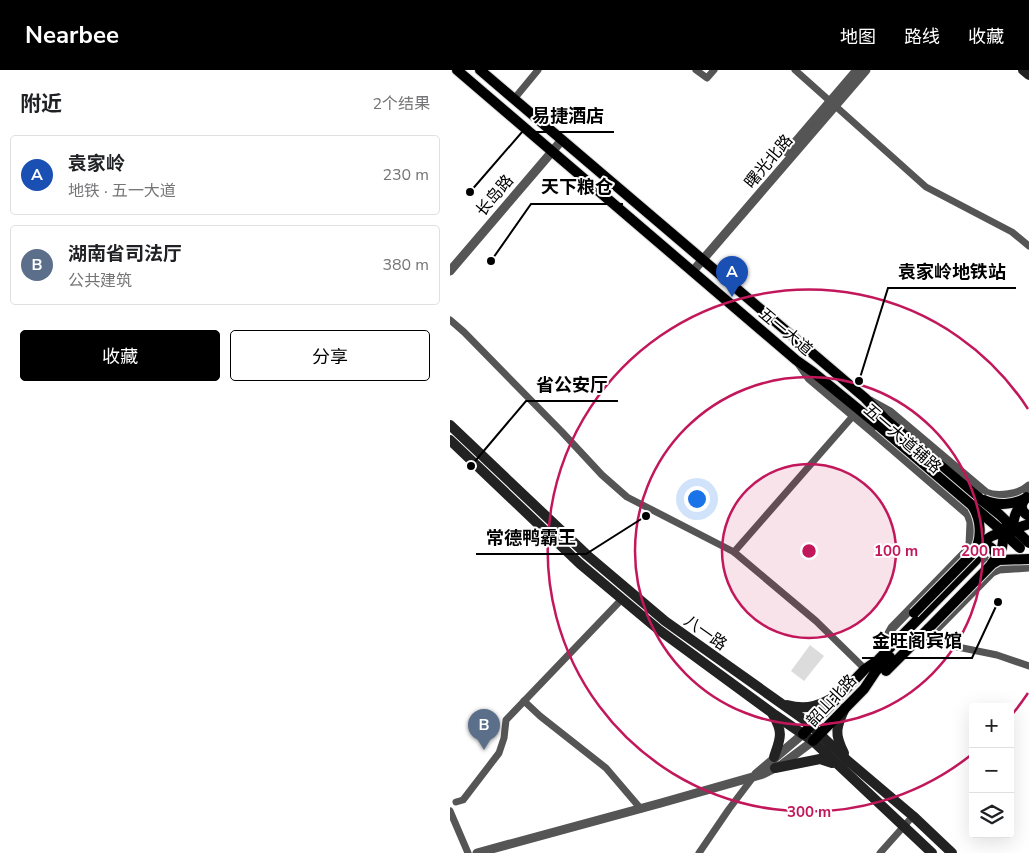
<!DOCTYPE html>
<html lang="zh">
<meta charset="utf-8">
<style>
:root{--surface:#fff;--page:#f2f2f2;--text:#202124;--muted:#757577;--line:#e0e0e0;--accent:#000}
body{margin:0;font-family:"Nunito Sans","Noto Sans SC",sans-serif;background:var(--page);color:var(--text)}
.controls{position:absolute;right:15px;bottom:15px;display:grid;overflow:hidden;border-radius:5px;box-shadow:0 5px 20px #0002}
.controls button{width:45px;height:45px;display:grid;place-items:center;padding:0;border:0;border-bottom:1px solid var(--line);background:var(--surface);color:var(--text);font:25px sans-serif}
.you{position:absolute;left:246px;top:428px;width:18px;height:18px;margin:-12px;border:4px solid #fff;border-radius:50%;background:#1a73e8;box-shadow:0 0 0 8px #1a73e833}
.badge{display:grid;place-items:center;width:32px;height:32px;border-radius:50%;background:var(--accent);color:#fff;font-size:16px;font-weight:700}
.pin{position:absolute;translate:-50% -41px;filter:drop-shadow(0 1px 2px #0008)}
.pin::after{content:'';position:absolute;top:26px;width:18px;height:15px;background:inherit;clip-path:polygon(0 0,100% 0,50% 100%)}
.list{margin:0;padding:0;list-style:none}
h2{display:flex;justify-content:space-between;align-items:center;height:65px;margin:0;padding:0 20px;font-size:21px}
h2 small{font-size:16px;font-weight:400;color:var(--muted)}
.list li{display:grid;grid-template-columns:32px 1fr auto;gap:15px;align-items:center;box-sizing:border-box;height:80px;margin:0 10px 10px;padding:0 10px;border:1px solid var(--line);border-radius:5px}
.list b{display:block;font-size:19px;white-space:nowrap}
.list p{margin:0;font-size:16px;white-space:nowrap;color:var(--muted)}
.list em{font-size:16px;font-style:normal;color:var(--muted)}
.actions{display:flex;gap:10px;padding:15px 20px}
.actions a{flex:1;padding:11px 0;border:1px solid var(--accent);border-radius:5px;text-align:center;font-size:18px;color:var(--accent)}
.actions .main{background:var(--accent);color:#fff}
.icon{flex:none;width:28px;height:28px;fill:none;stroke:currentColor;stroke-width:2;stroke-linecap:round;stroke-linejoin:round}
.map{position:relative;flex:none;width:579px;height:783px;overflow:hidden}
header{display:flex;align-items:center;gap:30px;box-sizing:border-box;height:70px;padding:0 25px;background:var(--accent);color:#fff}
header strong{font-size:24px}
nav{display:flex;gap:28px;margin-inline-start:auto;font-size:18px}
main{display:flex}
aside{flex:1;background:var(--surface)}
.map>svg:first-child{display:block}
.green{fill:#dcdcdc}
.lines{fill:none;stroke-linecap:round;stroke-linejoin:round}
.primary-casing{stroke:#dbdbdb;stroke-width:12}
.minor{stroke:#555;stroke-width:7}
.tertiary{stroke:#555;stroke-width:9}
.secondary{stroke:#222;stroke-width:10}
.primary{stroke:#000;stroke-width:10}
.primary-bridge-casing{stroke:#dbdbdb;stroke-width:12;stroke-linecap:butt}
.primary-bridge{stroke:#000;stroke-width:10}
.ring{fill:none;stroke:#c2185b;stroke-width:2.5}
.labels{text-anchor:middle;stroke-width:4;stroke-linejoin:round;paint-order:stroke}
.street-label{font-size:16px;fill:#000;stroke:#fff}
.centre{fill:#c2185b;stroke:#fff;stroke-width:2.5}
.ring-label{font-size:15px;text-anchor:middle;font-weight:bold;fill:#c2185b;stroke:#fff;stroke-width:4;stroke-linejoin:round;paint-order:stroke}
.leader{fill:none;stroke:#000;stroke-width:2}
.callout-dot{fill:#000;stroke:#fff;stroke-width:2}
.callout-label{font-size:18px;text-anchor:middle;font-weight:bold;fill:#000;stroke:#fff;stroke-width:4;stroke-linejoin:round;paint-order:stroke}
</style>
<header>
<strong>Nearbee</strong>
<nav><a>地图</a><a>路线</a><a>收藏</a></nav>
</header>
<main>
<aside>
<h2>附近<small>2个结果</small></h2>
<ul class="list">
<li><span class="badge" style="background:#1a4fb4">A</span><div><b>袁家岭</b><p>地铁 · 五一大道</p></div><em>230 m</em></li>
<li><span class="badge" style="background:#5c6f8a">B</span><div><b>湖南省司法厅</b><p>公共建筑</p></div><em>380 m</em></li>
</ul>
<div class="actions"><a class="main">收藏</a><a>分享</a></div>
</aside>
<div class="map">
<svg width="579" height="783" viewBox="0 0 579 783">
<rect width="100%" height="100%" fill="#fff"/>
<polygon class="green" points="360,575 374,586 354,611 341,601"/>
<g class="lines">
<defs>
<g id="primary">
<polyline points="7,0 346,290 363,302 429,356"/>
<polyline points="30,0 415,328 435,349 529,428"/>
<polyline points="436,601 479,558"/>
<polyline points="353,664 415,599 428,590 526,490"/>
<polyline points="363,671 414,619 426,601 440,587"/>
</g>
</defs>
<use href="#primary" class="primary-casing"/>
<g class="minor">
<polyline points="246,0 257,8 264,0"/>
<polyline points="345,0 476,117 562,162 579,176"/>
<polyline points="64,29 88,0"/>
<polyline points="0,250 14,262 112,362 152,405 177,427 284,482 366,551 415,599"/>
<polyline points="284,482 403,346"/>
<polyline points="476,565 493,574 547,585 579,596"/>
<polyline points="74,631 90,646 156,698 191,739"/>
<polyline points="6,732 13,730 49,683 54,668 56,650 172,529"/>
<polyline points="0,741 18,783"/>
<polyline points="249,783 279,739 304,706"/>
<polyline points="430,783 463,746"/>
</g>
<g class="tertiary">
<polyline points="337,82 407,0"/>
<polyline points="0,201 112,70"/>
<polyline points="243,201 416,0"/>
<polyline points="348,292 359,308 423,362 518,444 521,452 520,475"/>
<path d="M420 331 440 342 536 423C547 428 570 425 579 416"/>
<polyline points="521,475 545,500"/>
<polyline points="472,568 483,562 542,502 549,499 579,497"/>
<polyline points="431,577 442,558 515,483 520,475"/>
<polyline points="306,704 353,664"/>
<polyline points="27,783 211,733 313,704 331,695 363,671"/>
</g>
<g class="secondary">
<polyline points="573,0 579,5"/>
<polyline points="0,355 137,485 215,551 356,651 398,691 463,746 502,783"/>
<polyline points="0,370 130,494 209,560 325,645 363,671 482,783"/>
<path d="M337 635C358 641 371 635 389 624"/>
<path d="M323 645C334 663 330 669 324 687"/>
<path d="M394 683C384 664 386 657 395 638"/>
<polyline points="325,698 370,689 382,693"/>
</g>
<use href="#primary" class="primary"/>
<defs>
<g id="primary-bridge">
<polyline points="429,356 545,455 570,478"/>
<polyline points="529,428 549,444 579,473"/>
<path d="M534 430C547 436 564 435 576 428"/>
<path d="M573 432C570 438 573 443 579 446"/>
<polyline points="558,458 570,457 579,454"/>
<path d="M563 462C562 448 567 437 577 427"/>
<path d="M531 475C540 474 546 480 546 489"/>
<path d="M527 478C538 468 542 463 557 463"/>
<path d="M542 493C554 481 553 474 554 458"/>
<path d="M464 543 525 481C532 467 531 450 523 437"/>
<polyline points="479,558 542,494 549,490 579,489"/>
</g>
</defs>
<use href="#primary-bridge" class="primary-bridge-casing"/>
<use href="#primary-bridge" class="primary-bridge"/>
</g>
<circle cx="359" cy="481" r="87" fill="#c2185b" fill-opacity=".12"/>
<g class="ring">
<circle cx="359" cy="481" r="87"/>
<circle cx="359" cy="481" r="174"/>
<path d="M578 623A261 261 0 0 1 560 647M521 685A261 261 0 1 1 578 339"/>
</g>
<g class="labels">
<g class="street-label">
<text transform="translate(318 91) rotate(-50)" y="6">曙光北路</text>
<text transform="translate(44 125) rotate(-50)" y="6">长岛路</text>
<text transform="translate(336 261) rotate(40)" y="6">五一大道</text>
<text transform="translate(453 368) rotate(41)" y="6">五一大道辅路</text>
<text transform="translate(256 562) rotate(35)" y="6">八一路</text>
<text transform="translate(381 630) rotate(-47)" y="6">韶山北路</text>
</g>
</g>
<circle cx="359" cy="481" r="8" class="centre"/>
<g class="ring-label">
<text x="446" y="486">100 m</text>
<text x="533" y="486">200 m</text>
<text x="359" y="747">300 m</text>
</g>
<path class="leader" d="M20 122L72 62H164M41 191L81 134H173M409 311L438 218H566M21 396L76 331H168M196 446L136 484H26M548 532L522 588H412"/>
<g class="callout-dot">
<circle cx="20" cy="122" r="5"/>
<circle cx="41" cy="191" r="5"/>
<circle cx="409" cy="311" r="5"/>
<circle cx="21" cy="396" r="5"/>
<circle cx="196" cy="446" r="5"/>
<circle cx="548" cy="532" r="5"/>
</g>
<g class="callout-label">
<text x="118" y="52">易捷酒店</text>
<text x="127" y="123">天下粮仓</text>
<text x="502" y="208">袁家岭地铁站</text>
<text x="122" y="321">省公安厅</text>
<text x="81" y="474">常德鸭霸王</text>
<text x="467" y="577">金旺阁宾馆</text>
</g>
</svg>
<div class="controls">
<button>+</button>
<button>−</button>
<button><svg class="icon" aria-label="layers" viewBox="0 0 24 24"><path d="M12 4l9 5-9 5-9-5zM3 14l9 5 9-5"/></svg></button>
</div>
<div class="you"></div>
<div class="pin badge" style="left:282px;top:227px;background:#1a4fb4">A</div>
<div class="pin badge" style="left:34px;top:680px;background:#5c6f8a">B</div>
</div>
</main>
